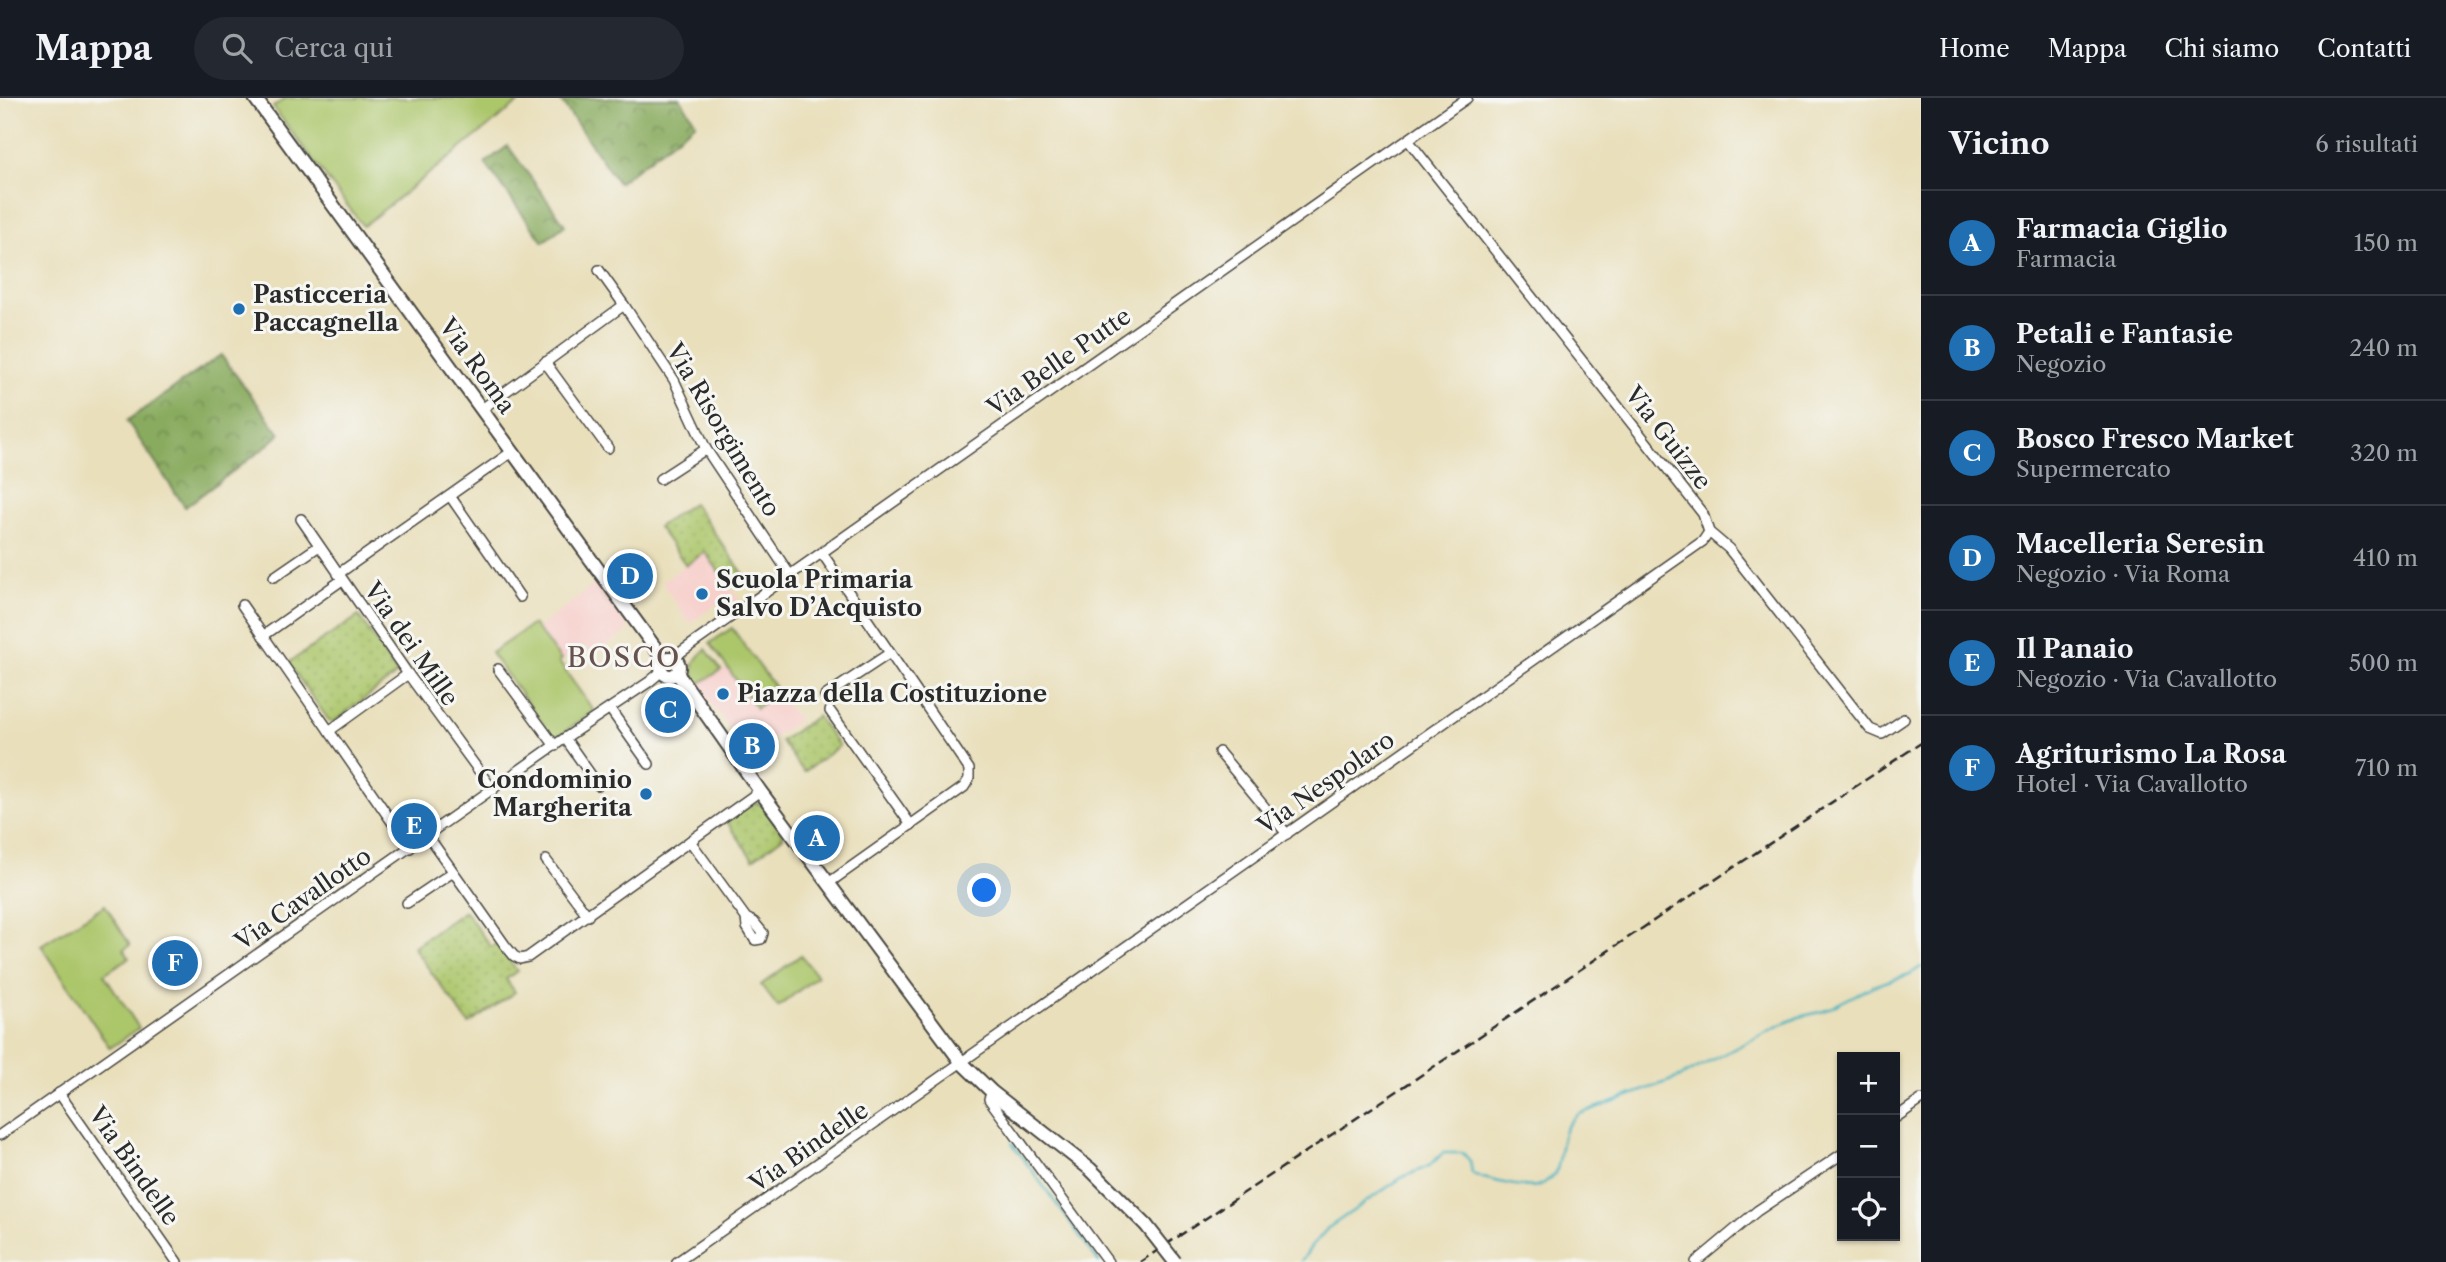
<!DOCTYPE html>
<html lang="it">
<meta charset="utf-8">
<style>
:root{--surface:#171b24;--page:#242831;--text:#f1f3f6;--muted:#9ea1a6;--line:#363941;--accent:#1f6fb2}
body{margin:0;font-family:"Libre Caslon Text",serif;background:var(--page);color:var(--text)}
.controls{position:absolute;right:21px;bottom:21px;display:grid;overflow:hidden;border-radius:0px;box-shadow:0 2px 5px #0004}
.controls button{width:63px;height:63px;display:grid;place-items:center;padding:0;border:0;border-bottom:2px solid var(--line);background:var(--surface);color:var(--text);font:35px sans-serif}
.you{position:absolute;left:985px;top:793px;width:24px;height:24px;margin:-18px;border:5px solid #fff;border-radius:50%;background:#1a73e8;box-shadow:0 0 0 10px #1a73e833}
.badge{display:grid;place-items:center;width:46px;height:46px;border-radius:50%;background:var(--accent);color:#fff;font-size:23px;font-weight:700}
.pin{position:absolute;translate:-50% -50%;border:4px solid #fff;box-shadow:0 2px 7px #0006}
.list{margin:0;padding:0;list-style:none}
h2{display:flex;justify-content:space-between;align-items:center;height:91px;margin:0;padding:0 28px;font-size:30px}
h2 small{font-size:23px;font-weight:400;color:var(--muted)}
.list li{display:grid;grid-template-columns:46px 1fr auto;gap:21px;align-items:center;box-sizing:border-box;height:105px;padding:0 28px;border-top:2px solid var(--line)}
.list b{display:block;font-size:26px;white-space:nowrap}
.list p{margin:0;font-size:23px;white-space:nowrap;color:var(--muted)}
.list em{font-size:23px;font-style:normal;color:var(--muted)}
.icon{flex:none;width:38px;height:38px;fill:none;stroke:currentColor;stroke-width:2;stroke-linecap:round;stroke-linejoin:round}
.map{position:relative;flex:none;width:1921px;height:1164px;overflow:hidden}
header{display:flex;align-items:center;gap:42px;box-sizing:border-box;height:98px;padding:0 35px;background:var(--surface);border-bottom:2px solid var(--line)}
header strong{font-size:33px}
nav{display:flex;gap:38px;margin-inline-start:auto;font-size:24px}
.search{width:490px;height:63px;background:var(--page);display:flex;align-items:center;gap:18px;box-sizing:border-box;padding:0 24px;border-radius:38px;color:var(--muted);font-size:26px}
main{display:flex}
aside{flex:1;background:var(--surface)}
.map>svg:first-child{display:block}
.built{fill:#f7d0cc}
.green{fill:#acc66b;stroke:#6c784b;stroke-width:2}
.forest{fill:url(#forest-crowns);stroke:#5a6b45;stroke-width:2}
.park{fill:url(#park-dots);stroke:#6c784b;stroke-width:2}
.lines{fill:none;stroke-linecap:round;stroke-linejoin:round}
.stream{stroke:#44b2c0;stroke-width:2.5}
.street-casing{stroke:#484641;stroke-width:12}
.secondary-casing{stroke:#484641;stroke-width:16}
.street{stroke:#fff;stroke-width:9}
.secondary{stroke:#fff;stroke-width:12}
.rail{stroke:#2b2b2b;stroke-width:2.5;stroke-dasharray:10 5;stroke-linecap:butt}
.secondary-bridge-casing{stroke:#484641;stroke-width:16;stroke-linecap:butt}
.secondary-bridge{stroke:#fff;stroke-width:12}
.poi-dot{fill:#1f6fb2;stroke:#f6f6f2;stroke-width:2.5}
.labels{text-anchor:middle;stroke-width:6;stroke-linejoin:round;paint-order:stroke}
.poi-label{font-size:24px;font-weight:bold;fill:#2b2b2b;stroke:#f6f6f2;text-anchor:start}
.street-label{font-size:24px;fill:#2b2b2b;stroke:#f6f6f2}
.quarter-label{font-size:28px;letter-spacing:2px;fill:#68524e;stroke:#f6f6f2}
</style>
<header>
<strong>Mappa</strong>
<div class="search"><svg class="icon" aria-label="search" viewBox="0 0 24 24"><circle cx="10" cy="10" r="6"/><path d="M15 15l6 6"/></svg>Cerca qui</div>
<nav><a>Home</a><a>Mappa</a><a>Chi siamo</a><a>Contatti</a></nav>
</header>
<main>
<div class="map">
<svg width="1921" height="1164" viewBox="0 0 1921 1164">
<defs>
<pattern id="forest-crowns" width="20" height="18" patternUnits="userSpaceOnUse" patternTransform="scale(1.75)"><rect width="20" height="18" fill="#89ab5f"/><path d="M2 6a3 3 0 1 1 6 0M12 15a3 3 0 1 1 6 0" fill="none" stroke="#708b4f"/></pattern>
<pattern id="park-dots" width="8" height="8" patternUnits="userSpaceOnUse" patternTransform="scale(1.75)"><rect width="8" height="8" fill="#acc66b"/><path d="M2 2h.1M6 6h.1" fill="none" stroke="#94aa5d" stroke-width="1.8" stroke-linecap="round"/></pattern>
</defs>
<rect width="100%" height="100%" fill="#f6f6f2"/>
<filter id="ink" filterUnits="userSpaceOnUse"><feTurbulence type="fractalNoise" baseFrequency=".0143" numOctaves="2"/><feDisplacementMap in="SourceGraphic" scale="14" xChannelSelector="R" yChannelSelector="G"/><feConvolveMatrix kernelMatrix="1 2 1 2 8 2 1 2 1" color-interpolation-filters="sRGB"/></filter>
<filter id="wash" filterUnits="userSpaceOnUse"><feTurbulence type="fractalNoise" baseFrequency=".00686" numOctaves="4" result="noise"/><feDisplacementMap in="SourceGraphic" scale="28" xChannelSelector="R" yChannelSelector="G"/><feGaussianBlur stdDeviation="1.57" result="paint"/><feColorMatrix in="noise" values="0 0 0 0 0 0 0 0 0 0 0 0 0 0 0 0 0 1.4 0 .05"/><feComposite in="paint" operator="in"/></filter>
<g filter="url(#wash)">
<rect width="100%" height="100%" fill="#e9dfbb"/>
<g class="built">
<polygon points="705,454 740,503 724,515 717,506 690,525 664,488 663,483"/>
<polygon points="596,485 630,531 593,558 585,547 562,563 537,531"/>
<polygon points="727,570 756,611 777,595 798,622 750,657 697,587"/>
</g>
<g class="green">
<polygon points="286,0 522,0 523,1 363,128 273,9"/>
<polygon points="533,526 561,562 559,564 594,613 554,641 491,555"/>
<polygon points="732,530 778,594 756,610 710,545"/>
<path d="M706 551 721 572 697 587C690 571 692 562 706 551Z"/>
<polygon points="105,807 130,847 124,851 129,860 104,876 139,930 110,950 41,847"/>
<polygon points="801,857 817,878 778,909 761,887"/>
</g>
<g class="forest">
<polygon points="564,0 680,0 696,25 618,85 561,3"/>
<polygon points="508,48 565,127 543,144 485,65"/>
<polygon points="221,257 280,336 263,351 185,409 127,323"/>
</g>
<g class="park">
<polygon points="693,405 745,478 730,489 705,454 686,467 658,429"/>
<polygon points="359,518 397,576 335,623 330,624 288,565"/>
<polygon points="817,618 839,648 804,674 781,643"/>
<polygon points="758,705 762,707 784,738 753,761 727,724 752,706"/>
<polygon points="465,813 491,849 497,845 517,873 506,881 515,894 469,926 413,849"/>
</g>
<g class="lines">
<g class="stream">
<polyline points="1012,1045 1099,1164"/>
<path d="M1301 1164 1311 1149 1328 1130 1401 1080 1429 1068 1443 1055H1463L1470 1063 1472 1075C1480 1081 1527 1091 1537 1088 1544 1086 1551 1080 1556 1075 1564 1053 1556 1032 1579 1016L1680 979 1776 929 1799 919 1824 913 1873 888 1910 876 1921 869"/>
</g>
</g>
</g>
<g filter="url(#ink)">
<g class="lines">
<defs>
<g id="street">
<polyline points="1408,42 1692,402 1703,416 1709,434 1729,451 1870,631 1882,636 1904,621"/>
<polyline points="599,172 624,207"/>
<polyline points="545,264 608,350"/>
<polyline points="482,311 624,207 674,282 706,351 790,477"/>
<polyline points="660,381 706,351"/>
<polyline points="450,398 520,499"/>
<polyline points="301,421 408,576 493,692"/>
<polyline points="822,455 969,671 969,681 964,689 830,784"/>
<polyline points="338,476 513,353"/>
<polyline points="274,479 319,448"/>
<polyline points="242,507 410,750"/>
<polyline points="263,538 342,482"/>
<polyline points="675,561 681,554 790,477 1467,0"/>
<polyline points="498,571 555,648"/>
<polyline points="825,598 890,555"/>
<polyline points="610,611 649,666"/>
<polyline points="830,613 911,727"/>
<polyline points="329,633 408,576"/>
<polyline points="565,640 598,687"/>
<polyline points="1219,654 1287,736"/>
<polyline points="428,738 505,847 514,858 520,861 528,859 760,693"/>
<polyline points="690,743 746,820 747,829 755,842 761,841 763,835 754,824 746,820"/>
<polyline points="546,762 588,818"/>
<polyline points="407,805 453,774"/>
<polyline points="992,994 989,1001 1108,1164"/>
<polyline points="59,995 177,1164"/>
<polyline points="1895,1020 1921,1002"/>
<polyline points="0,1037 565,640 649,584 662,573"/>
<polyline points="677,1164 1703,443 1709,434"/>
<polyline points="1696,1164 1757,1113 1842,1056"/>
</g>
<g id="secondary">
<polyline points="255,0 664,562"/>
<circle cx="670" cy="569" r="9"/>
<polyline points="677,575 760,693 962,965 992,994 1090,1071 1146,1127"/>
</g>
</defs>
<use href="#street" class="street-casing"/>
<use href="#secondary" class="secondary-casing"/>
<use href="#street" class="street"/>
<use href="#secondary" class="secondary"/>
<polyline class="rail" points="1140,1164 1921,645"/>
<defs>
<polyline id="secondary-bridge" points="1146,1127 1175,1164"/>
</defs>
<use href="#secondary-bridge" class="secondary-bridge-casing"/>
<use href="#secondary-bridge" class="secondary-bridge"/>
</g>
</g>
<g class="poi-dot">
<circle cx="239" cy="211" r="7"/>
<circle cx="702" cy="496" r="7"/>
<circle cx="723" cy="596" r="7"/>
<circle cx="646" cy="696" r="7"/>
</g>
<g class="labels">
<g class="poi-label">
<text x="253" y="205">Pasticceria<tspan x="253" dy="28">Paccagnella</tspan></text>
<text x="716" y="490">Scuola Primaria<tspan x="716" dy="28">Salvo D’Acquisto</tspan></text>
<text x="737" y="604">Piazza della Costituzione</text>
<text x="632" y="690" text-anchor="end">Condominio<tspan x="632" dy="28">Margherita</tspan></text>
</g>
<g class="street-label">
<text transform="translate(1059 264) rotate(-35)" y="8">Via Belle Putte</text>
<text transform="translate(477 268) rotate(54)" y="8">Via Roma</text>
<text transform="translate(723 332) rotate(59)" y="8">Via Risorgimento</text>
<text transform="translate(1668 340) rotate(52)" y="8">Via Guizze</text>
<text transform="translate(411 546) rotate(55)" y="8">Via dei Mille</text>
<text transform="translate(1326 685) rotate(-35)" y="8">Via Nespolaro</text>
<text transform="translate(303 801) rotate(-35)" y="8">Via Cavallotto</text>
<text transform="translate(809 1049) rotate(-35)" y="8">Via Bindelle</text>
<text transform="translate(134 1068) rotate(55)" y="8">Via Bindelle</text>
</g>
<g class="quarter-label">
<text x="624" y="569">BOSCO</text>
</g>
</g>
</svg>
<div class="controls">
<button>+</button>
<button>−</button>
<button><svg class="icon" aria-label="locate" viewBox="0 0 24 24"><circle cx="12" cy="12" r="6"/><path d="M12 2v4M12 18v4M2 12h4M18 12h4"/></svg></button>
</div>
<div class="you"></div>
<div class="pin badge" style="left:817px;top:740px">A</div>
<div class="pin badge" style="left:752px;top:648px">B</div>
<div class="pin badge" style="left:668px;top:612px">C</div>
<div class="pin badge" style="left:630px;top:478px">D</div>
<div class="pin badge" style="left:414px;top:728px">E</div>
<div class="pin badge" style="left:175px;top:865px">F</div>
</div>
<aside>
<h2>Vicino<small>6 risultati</small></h2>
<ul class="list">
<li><span class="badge">A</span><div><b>Farmacia Giglio</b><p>Farmacia</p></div><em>150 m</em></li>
<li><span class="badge">B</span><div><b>Petali e Fantasie</b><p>Negozio</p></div><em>240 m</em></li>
<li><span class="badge">C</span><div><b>Bosco Fresco Market</b><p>Supermercato</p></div><em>320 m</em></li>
<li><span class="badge">D</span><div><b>Macelleria Seresin</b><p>Negozio · Via Roma</p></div><em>410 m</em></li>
<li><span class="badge">E</span><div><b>Il Panaio</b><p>Negozio · Via Cavallotto</p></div><em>500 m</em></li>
<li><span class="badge">F</span><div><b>Agriturismo La Rosa</b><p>Hotel · Via Cavallotto</p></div><em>710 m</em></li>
</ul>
</aside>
</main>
